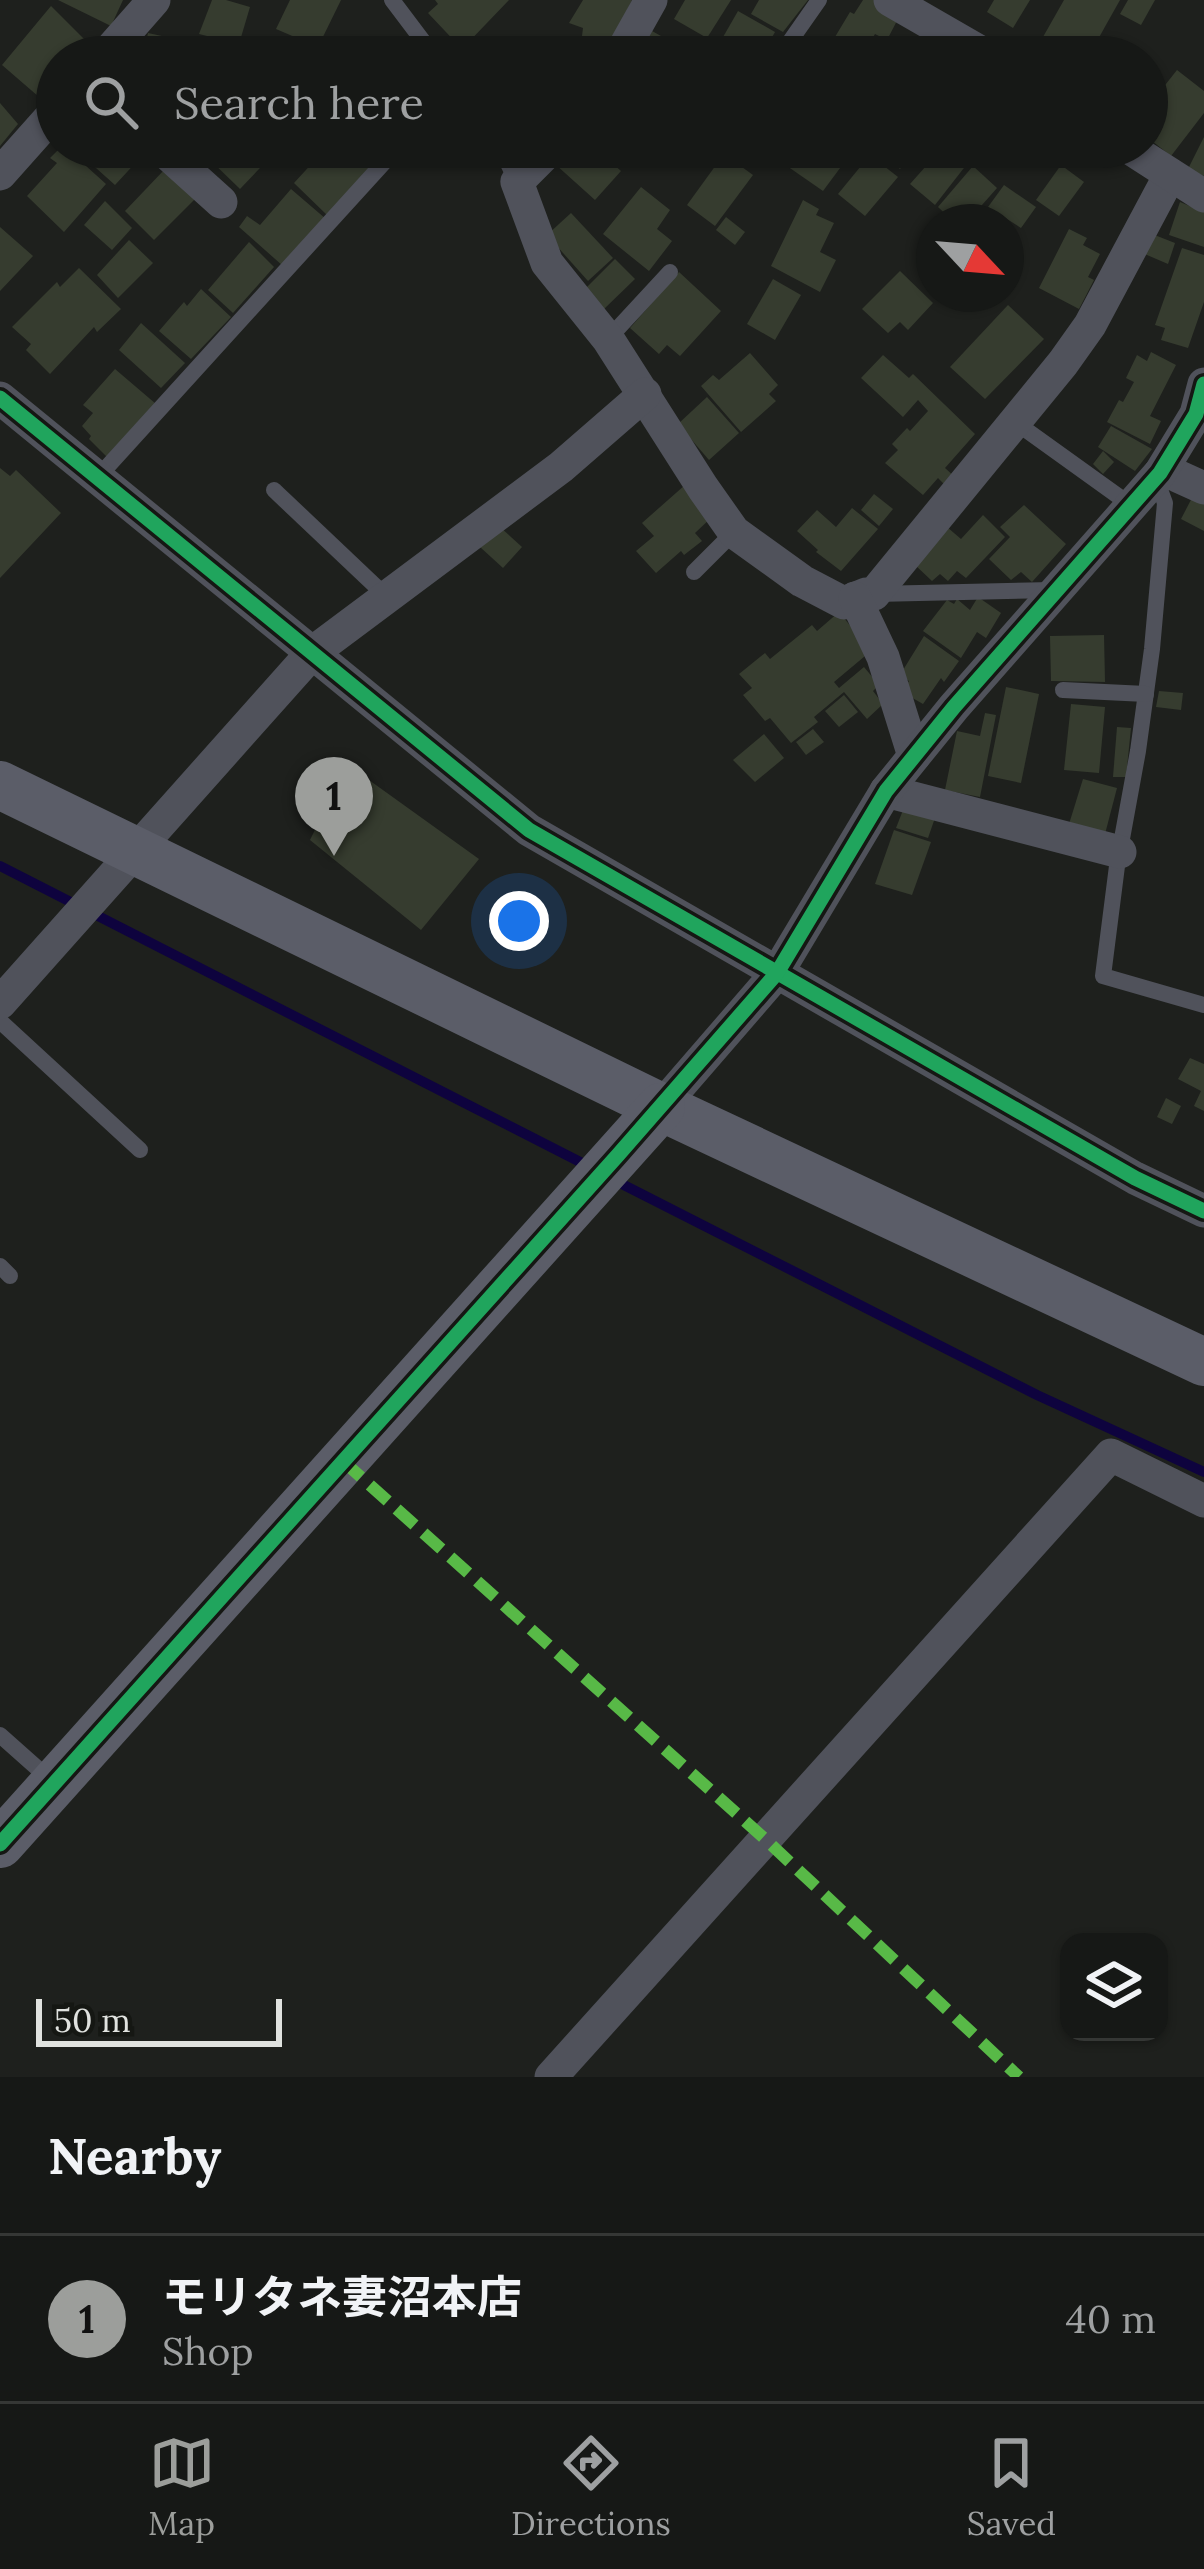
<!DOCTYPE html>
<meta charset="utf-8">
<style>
:root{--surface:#161816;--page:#232523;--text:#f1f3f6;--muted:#9ea0a1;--line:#353735;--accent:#9c9e9b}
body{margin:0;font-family:Lora,"Noto Sans JP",serif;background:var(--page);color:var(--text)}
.controls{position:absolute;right:36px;bottom:36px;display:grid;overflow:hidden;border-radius:24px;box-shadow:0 3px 9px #0004}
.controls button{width:108px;height:108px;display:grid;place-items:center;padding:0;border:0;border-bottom:3px solid var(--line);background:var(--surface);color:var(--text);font:60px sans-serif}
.compass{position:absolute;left:916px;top:204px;width:108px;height:108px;border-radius:50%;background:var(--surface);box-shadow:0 3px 9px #0004;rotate:116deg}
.scale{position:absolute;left:36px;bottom:30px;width:246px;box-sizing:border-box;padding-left:12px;border:6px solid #e0e2df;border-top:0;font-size:33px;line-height:42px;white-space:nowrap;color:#e0e2df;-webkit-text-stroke:9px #151713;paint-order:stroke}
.you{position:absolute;left:519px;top:921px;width:42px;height:42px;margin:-30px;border:9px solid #fff;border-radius:50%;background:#1a73e8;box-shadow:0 0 0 18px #1a73e833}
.badge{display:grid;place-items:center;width:78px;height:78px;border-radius:50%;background:var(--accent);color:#111;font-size:39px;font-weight:700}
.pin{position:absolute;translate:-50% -99px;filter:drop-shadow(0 3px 6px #0008)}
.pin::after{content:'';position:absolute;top:63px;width:42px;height:36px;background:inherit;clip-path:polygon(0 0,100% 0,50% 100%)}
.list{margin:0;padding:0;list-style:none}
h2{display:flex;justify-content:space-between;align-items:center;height:156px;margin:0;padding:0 48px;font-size:51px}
h2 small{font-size:39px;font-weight:400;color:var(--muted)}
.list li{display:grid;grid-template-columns:78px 1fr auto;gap:36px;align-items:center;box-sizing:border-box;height:168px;padding:0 48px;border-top:3px solid var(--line)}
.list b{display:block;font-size:45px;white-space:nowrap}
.list p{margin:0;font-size:39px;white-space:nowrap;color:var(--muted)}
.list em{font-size:39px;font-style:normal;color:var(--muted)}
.icon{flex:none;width:66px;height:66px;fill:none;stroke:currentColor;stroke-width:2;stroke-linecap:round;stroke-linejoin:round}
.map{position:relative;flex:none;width:1204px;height:2077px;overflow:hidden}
.search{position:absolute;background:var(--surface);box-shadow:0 3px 9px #0004;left:36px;right:36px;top:36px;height:132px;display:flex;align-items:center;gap:30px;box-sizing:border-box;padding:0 42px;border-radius:66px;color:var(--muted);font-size:45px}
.sheet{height:324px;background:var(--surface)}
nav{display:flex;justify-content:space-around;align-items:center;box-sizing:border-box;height:168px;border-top:3px solid var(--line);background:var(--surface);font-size:33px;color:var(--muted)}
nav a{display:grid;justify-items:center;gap:6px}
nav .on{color:var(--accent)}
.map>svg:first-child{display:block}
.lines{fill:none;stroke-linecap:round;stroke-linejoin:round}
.stream{stroke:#0e033e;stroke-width:10}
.building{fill:#363c2f}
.lane{stroke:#50525b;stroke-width:16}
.street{stroke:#50525b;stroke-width:33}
.secondary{stroke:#5b5d68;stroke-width:48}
.quiet{stroke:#58b947;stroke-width:12;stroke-dasharray:24 12;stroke-linecap:butt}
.cycleway-casing{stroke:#151713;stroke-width:22}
.cycleway{stroke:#20a55d;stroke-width:15}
</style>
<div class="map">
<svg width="1204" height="2077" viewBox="0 0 1204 2077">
<rect width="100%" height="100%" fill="#1e201d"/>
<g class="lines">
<g class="stream">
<polyline points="0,866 590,1167"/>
<polyline points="612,1179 1037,1395 1204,1472"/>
</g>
</g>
<g class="building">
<polygon points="58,0 123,0 111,26"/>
<polygon points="212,0 226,0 250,7 239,44 199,34"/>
<polygon points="290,0 341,0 318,47 276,29"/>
<polygon points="435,0 509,0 462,49 428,13 438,4"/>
<polygon points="583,0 632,0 610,46 582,36 583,28 569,23"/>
<polygon points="685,0 731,0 707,38 674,19"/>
<polygon points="759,0 808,0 783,32 751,14"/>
<polygon points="863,0 874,0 900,15 887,40 875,34 861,57 856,57 832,42 850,12 854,14"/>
<polygon points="994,0 1030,0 1013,28 987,12"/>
<polygon points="1064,0 1120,0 1088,57 1079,57 1043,37"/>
<polygon points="1128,0 1155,0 1141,25 1120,14"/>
<polygon points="51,6 89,44 80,57 57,57 57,88 46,103 2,65"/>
<polygon points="738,11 775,32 761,57 725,57 715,51"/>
<polygon points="652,31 688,51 685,57 638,57"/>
<polygon points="925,32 961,57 912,57"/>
<polygon points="148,33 185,41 182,57 143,57"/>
<polygon points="818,37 851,57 805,57"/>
<polygon points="1177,70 1204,91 1204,113 1171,156 1147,137 1147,108"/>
<polygon points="0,103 18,124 0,146"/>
<polygon points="1204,137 1204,176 1188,169"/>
<polygon points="61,147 65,147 106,184 64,232 27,196 57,163 50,158"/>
<polygon points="80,147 132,147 130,150 140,158 115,185 77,151"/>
<polygon points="217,147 280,147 240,189 207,157"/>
<polygon points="327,147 332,147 348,163 355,154 371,169 328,216 294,183"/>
<polygon points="569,147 594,147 621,171 595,200 555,164"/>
<polygon points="752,147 784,147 774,162"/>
<polygon points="801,147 830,147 846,160 823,191 787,166"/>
<polygon points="884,147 918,147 900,169 879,153"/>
<polygon points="943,147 947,147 967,164 935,205 910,184"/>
<polygon points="724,154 753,175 715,226 687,205"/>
<polygon points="870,155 898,177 865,216 838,194"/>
<polygon points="1061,165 1084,182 1059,216 1036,200"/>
<polygon points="973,166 997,188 967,222 954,222 938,207"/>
<polygon points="165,169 195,199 154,240 125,211"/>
<polygon points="1004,185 1036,207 1021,228 988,207"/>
<polygon points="641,187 670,210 657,229 672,241 649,271 603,234"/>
<polygon points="291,189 326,219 283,266 239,227 247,216 260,225"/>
<polygon points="803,200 819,209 816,215 834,223 820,252 836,260 820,292 771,266"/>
<polygon points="105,201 132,228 112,250 84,225"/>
<polygon points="1180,202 1204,212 1204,247 1169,235"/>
<polygon points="571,213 613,258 588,281 547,235"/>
<polygon points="726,217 745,232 735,245 716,230"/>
<polygon points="0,227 33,256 0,291"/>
<polygon points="1069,229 1087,238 1083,245 1100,254 1088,277 1094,280 1079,309 1039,288"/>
<polygon points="1147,232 1175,243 1168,264 1140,252"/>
<polygon points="129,240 153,263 118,298 97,275"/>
<polygon points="249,242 274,267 233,313 208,290"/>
<polygon points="1182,248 1204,255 1204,302 1188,348 1161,340 1165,328 1155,325"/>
<polygon points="615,259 635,279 604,309 585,289"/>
<polygon points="79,268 121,309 97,332 94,327 50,374 26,350 31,344 12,327 57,282 60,287"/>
<polygon points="900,271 933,303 908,330 900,322 888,333 862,309"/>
<polygon points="679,272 721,311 680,356 667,345 659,354 630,328"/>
<polygon points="773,279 801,295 775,340 747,324"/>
<polygon points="201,289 231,317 191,359 159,331 184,302 187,306"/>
<polygon points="1008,305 1044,339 985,399 950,367"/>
<polygon points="141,323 185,363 161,388 119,350"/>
<polygon points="1151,352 1176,365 1150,416 1161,421 1150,444 1107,422 1119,400 1123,402 1134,382 1126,378 1137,355 1147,361"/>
<polygon points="750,353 778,385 769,394 776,401 741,432 701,386 713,375 719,380"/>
<polygon points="883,355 909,378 913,374 975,434 945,468 956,478 948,488 938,478 923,495 885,463 898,450 892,444 907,428 910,431 928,411 918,400 903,417 861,378"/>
<polygon points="115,369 156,404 107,457 89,439 91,436 82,426 93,413 83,405"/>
<polygon points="707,397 739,433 709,460 678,424"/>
<polygon points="1111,426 1152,449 1135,471 1098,447"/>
<polygon points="1103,451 1114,462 1103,474 1093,464"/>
<polygon points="0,468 10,476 16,470 61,513 0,578"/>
<polygon points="685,485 712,517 695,533 702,541 684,555 681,551 656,573 636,551 654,536 642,523"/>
<polygon points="874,494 893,509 879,526 861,510"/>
<polygon points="1194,494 1204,499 1204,531 1181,519"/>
<polygon points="1024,505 1066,544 1032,582 1021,572 1011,580 989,559 1010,537 1000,527"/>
<polygon points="852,508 878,529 841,571 816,552 818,550 797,531 817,510 836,527"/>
<polygon points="983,515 1005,537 966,578 957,571 948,581 940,574 932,581 914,564 947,527 961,539"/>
<polygon points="500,527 522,547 503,568 480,547"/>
<polygon points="978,597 1001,613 986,638 977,632 961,658 923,631 947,600 954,604 957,599 970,610"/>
<polygon points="839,612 871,651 834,682 839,688 864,667 879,685 873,691 883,704 867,719 844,692 814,717 818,722 791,743 770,718 765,721 743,695 752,688 739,674 765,653 770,659 812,625 817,631"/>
<polygon points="1104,635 1105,682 1051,681 1050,636"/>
<polygon points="924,636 959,661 944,682 941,678 923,704 902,692 909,681 900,675"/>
<polygon points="1006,687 1039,694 1021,783 988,776"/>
<polygon points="1159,691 1183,693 1181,710 1156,707"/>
<polygon points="844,695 858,712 839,727 825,711"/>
<polygon points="1071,704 1105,707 1099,773 1064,770"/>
<polygon points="985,713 996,715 980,797 945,790 957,731 980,736"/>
<polygon points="1117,727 1131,728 1126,777 1113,777"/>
<polygon points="813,729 824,742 806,755 796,742"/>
<polygon points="764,734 784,758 755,782 733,760"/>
<polygon points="362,775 479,859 421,930 310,840 329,801"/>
<polygon points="1083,779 1117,788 1105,834 1069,824"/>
<polygon points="905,805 936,815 928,838 896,828"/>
<polygon points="894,830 931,842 912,895 875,884"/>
<polygon points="1190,1058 1204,1064 1204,1111 1194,1106 1201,1091 1178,1079"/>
<polygon points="1166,1098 1181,1106 1172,1124 1157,1117"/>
</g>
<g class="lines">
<g class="lane">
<polyline points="392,0 435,57"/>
<polyline points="779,57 819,0"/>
<polyline points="500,147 517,182"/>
<polyline points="608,339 670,272"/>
<polyline points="1015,422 1132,506"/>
<polyline points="98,477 398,147"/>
<polyline points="1156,479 1165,503 1152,649 1138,751 1117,866 1103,976 1204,1005"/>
<polyline points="274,490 388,598"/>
<polyline points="694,572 734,532"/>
<polyline points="875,594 1053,590"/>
<polyline points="1063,690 1146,694"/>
<polyline points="0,1021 140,1150"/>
<polyline points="0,1266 10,1276"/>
<polyline points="0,1735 54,1783"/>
</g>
<g class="street">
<polyline points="890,0 989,57"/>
<polyline points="104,57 154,0"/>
<polyline points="619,57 651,0"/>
<polyline points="160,147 221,202"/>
<polyline points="552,147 517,182 547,263 608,339 703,488 734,532 802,581 844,603 866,594 874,594 1063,363 1090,325 1170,175"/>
<polyline points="1128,147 1204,196"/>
<polyline points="0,174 57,110"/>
<polyline points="0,398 529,830 1135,1178 1204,1211"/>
<polyline points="1160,473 1173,474 1204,488"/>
<polyline points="855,598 883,657 914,756"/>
<polyline points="886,791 1120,852"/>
<polyline points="0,1003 312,653 561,467 645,394"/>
<polyline points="661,1107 777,973 886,791 954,707 1160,473 1196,414 1204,384"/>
<polyline points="551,2077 1111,1455 1204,1501"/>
</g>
<g class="secondary">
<polyline points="0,785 661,1107 1204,1362"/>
<polyline points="0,1844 661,1107"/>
</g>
<polyline class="quiet" points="343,1461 765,1839 1019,2077"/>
<defs>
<g id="cycleway">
<polyline points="0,398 529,830 1135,1178 1204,1211"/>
<polyline points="0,1844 618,1155 777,973 886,791 954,707 1160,473 1196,414 1204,384"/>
</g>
</defs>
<use href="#cycleway" class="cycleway-casing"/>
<use href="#cycleway" class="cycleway"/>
</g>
</svg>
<div class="controls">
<button><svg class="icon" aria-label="layers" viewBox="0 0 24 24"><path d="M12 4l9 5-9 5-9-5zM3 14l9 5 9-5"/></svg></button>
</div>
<svg class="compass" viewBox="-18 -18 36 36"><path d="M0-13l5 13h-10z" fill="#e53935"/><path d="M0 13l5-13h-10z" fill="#9ea0a1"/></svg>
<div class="scale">50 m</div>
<div class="you"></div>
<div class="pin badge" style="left:334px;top:856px">1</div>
<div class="search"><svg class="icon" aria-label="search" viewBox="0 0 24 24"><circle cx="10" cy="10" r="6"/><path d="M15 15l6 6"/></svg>Search here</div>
</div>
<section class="sheet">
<h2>Nearby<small></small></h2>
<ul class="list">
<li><span class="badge">1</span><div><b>モリタネ妻沼本店</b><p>Shop</p></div><em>40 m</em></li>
</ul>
</section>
<nav>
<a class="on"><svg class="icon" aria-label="map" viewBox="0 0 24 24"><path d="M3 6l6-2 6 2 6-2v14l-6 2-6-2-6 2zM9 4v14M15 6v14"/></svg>Map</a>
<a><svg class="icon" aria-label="directions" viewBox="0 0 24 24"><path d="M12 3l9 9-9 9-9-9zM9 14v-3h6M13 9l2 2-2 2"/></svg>Directions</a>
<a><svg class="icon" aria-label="saved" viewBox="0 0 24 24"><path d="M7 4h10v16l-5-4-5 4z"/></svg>Saved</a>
</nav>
